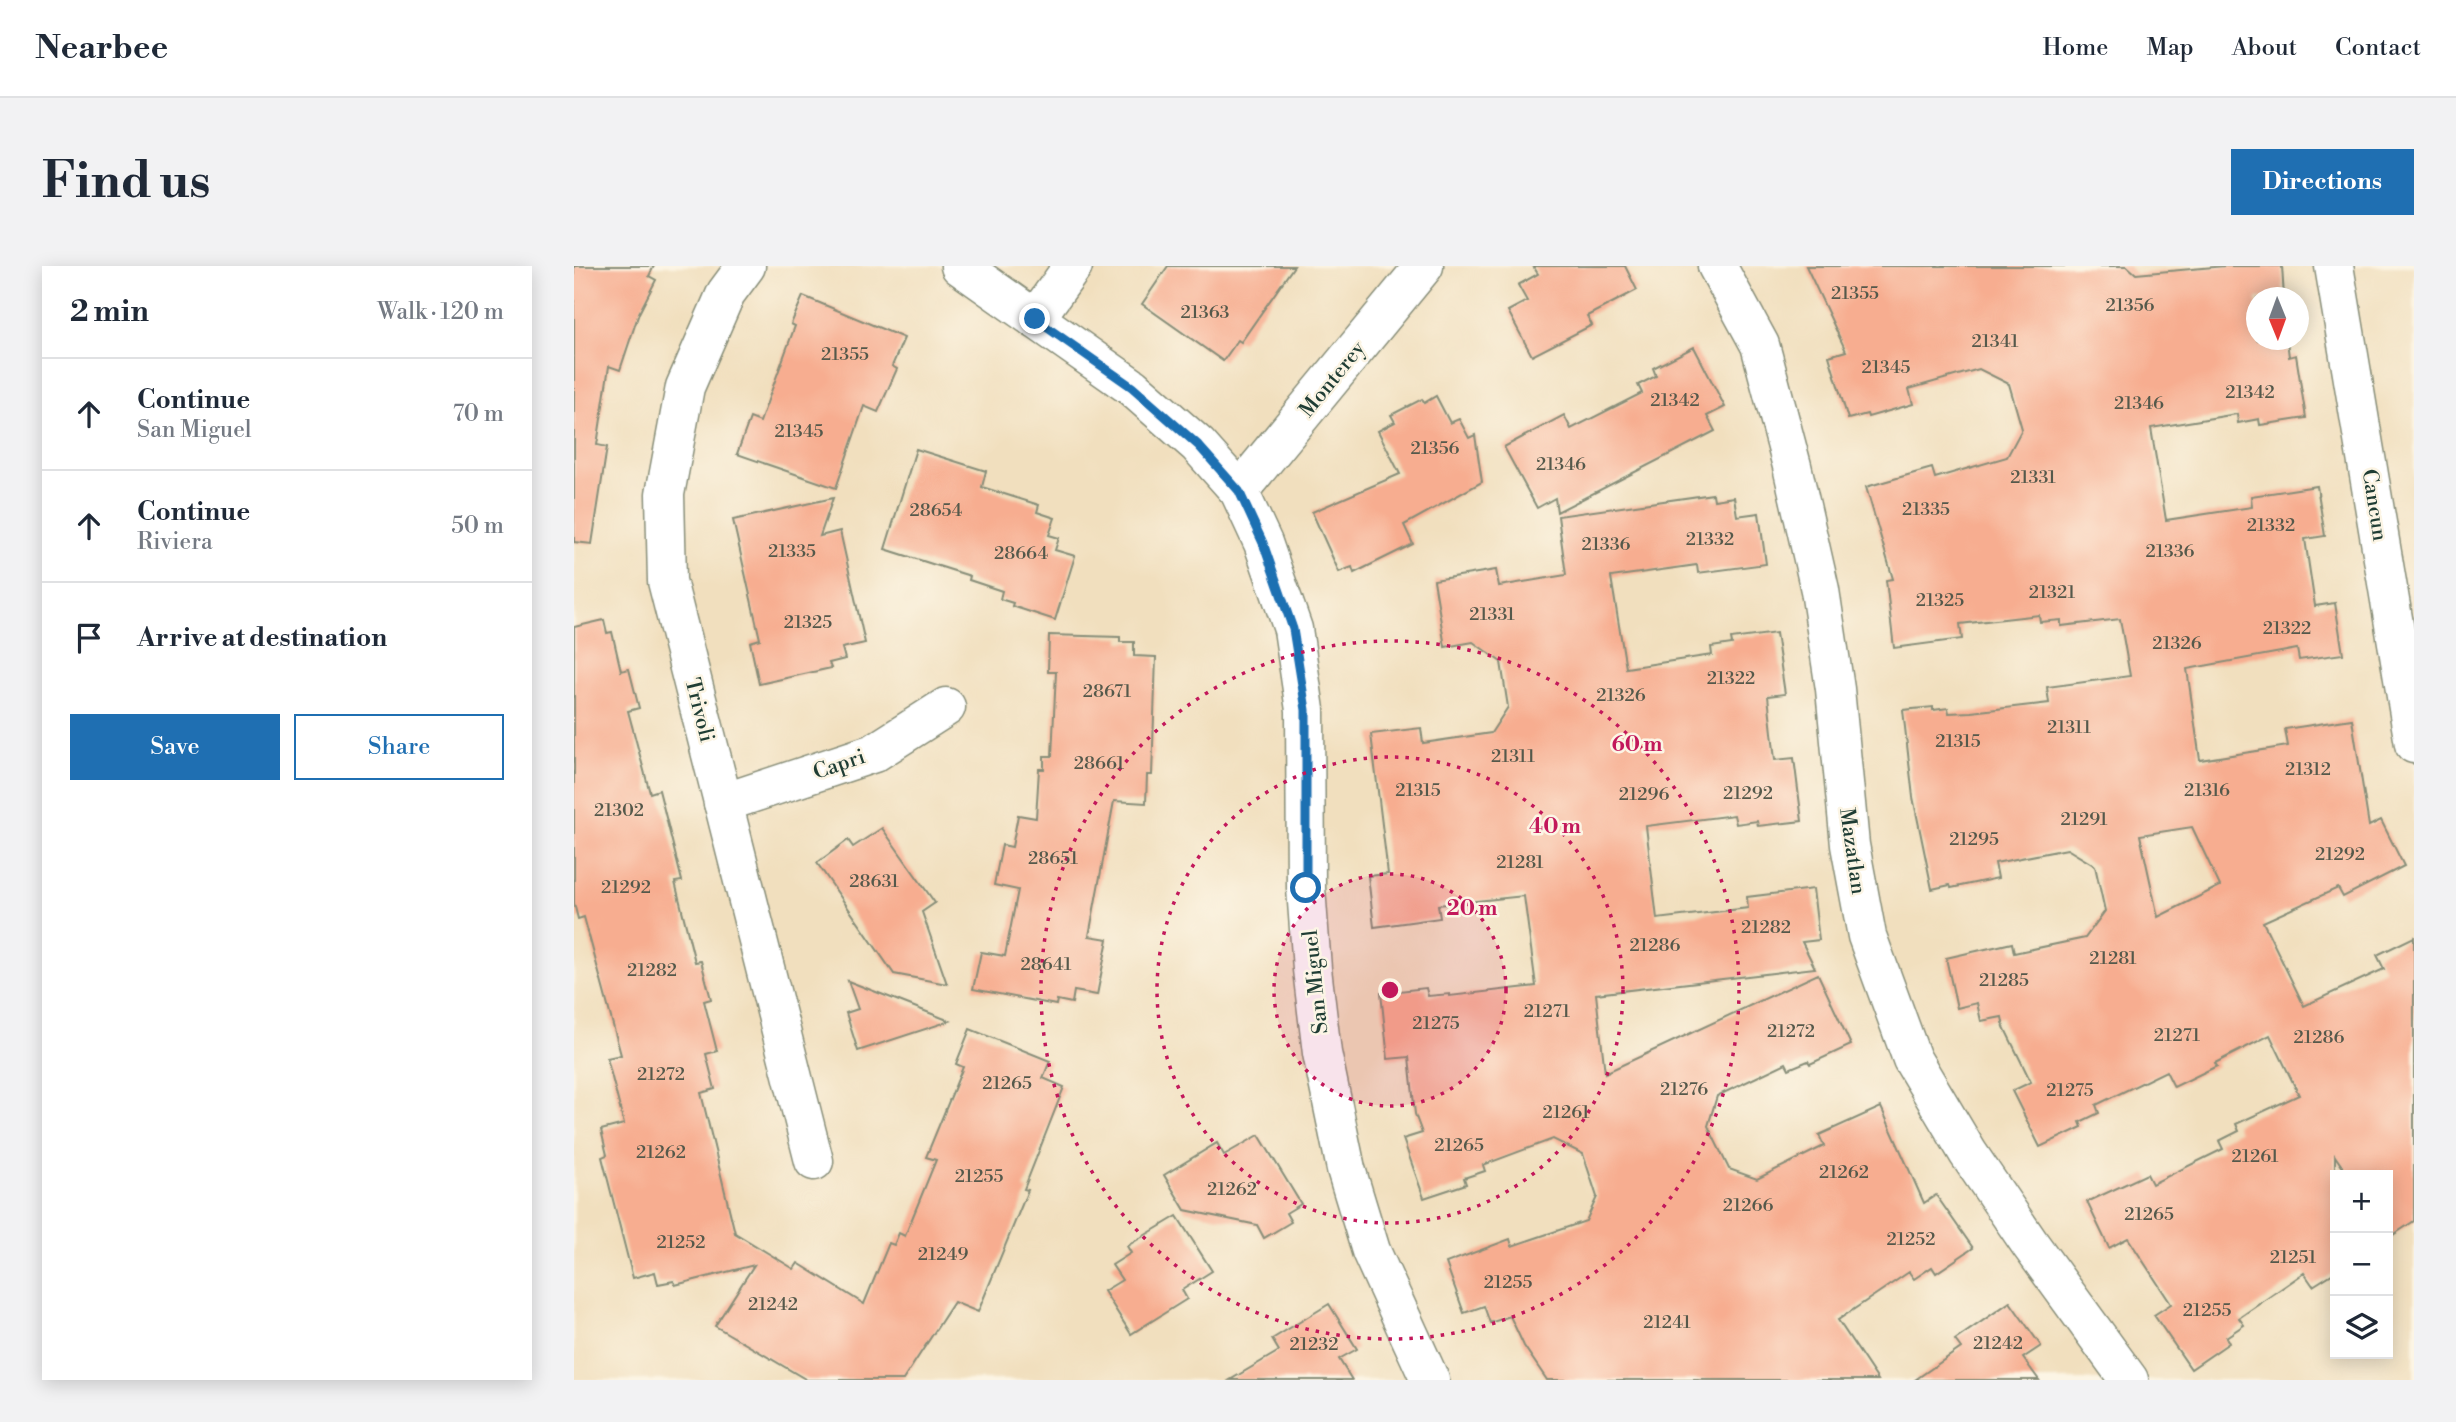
<!DOCTYPE html>
<meta charset="utf-8">
<style>
:root{--surface:#fff;--page:#f2f2f3;--text:#1f2937;--muted:#747a83;--line:#e0e1e3;--accent:#1f6fb2}
body{margin:0;font-family:"Libre Bodoni",serif;background:var(--page);color:var(--text)}
.controls{position:absolute;right:21px;bottom:21px;display:grid;overflow:hidden;border-radius:0px;box-shadow:0 4px 18px #0003}
.controls button{width:63px;height:63px;display:grid;place-items:center;padding:0;border:0;border-bottom:2px solid var(--line);background:var(--surface);color:var(--text);font:35px sans-serif}
.compass{position:absolute;left:1672px;top:21px;width:63px;height:63px;border-radius:50%;background:var(--surface);box-shadow:0 4px 18px #0003;rotate:179deg}
.stop{position:absolute;width:21px;height:21px;margin:-16px;border:5px solid #1f6fb2;border-radius:50%;background:#fff}
.stop.end{background:#1f6fb2;border-color:#fff;box-shadow:0 2px 7px #0008}
.list{margin:0;padding:0;list-style:none}
h2{display:flex;justify-content:space-between;align-items:center;height:91px;margin:0;padding:0 28px;font-size:30px}
h2 small{font-size:23px;font-weight:400;color:var(--muted)}
.list li{display:grid;grid-template-columns:46px 1fr auto;gap:21px;align-items:center;box-sizing:border-box;height:112px;padding:0 28px;border-top:2px solid var(--line)}
.list b{display:block;font-size:26px;white-space:nowrap}
.list p{margin:0;font-size:23px;white-space:nowrap;color:var(--muted)}
.list em{font-size:23px;font-style:normal;color:var(--muted)}
.actions{display:flex;gap:14px;padding:21px 28px}
.actions a{flex:1;padding:16px 0;border:2px solid var(--accent);border-radius:0px;text-align:center;font-size:24px;color:var(--accent)}
.actions .main{background:var(--accent);color:#fff}
.icon{flex:none;width:38px;height:38px;fill:none;stroke:currentColor;stroke-width:2;stroke-linecap:round;stroke-linejoin:round}
.map{position:relative;flex:none;width:1840px;height:1114px;overflow:hidden;border-radius:0px}
header{display:flex;align-items:center;gap:42px;box-sizing:border-box;height:98px;padding:0 35px;background:var(--surface);border-bottom:2px solid var(--line)}
header strong{font-size:33px}
nav{display:flex;gap:38px;margin-inline-start:auto;font-size:24px}
.intro{display:flex;align-items:center;justify-content:space-between;box-sizing:border-box;height:168px;padding:0 42px}
h1{margin:0;font-size:49px}
.button{padding:18px 32px;border-radius:0px;background:var(--accent);color:#fff;font-size:24px;font-weight:700}
main{display:flex;gap:42px;padding:0 42px}
aside{flex:1;background:var(--surface);border-radius:0px;box-shadow:0 4px 18px #0003}
.map>svg:first-child{display:block}
.building{fill:#f7ad90;fill-rule:evenodd}
.lines{fill:none;stroke-linecap:round;stroke-linejoin:round}
.minor-casing{stroke:#888e79;stroke-width:41}
.minor{stroke:#fff;stroke-width:38}
.route{stroke:#1f6fb2;stroke-width:9}
.ring{fill:none;stroke:#c2185b;stroke-width:3.5;stroke-dasharray:3.5 7}
.labels{text-anchor:middle;stroke-width:5;stroke-linejoin:round;paint-order:stroke}
.number-label{font-size:18px;fill:#55594b}
.street-label{font-size:21px;fill:#1f3d34;stroke:#fcf5e5}
.centre{fill:#c2185b;stroke:#fcf5e5;stroke-width:3.5}
.ring-label{font-size:21px;text-anchor:middle;font-weight:bold;fill:#c2185b;stroke:#fcf5e5;stroke-width:5;stroke-linejoin:round;paint-order:stroke}
</style>
<header>
<strong>Nearbee</strong>
<nav><a>Home</a><a>Map</a><a>About</a><a>Contact</a></nav>
</header>
<div class="intro"><h1>Find us</h1><a class="button">Directions</a></div>
<main>
<aside>
<h2>2 min<small>Walk · 120 m</small></h2>
<ul class="list">
<li><svg class="icon" aria-label="ahead" viewBox="0 0 24 24"><path d="M12 20V5M6 11l6-6 6 6"/></svg><div><b>Continue</b><p>San Miguel</p></div><em>70 m</em></li>
<li><svg class="icon" aria-label="ahead" viewBox="0 0 24 24"><path d="M12 20V5M6 11l6-6 6 6"/></svg><div><b>Continue</b><p>Riviera</p></div><em>50 m</em></li>
<li><svg class="icon" aria-label="arrive" viewBox="0 0 24 24"><path d="M6 21V4h12l-3 4 3 4H6"/></svg><div><b>Arrive at destination</b></div></li>
</ul>
<div class="actions"><a class="main">Save</a><a>Share</a></div>
</aside>
<div class="map">
<svg width="1840" height="1114" viewBox="0 0 1840 1114">
<rect width="100%" height="100%" fill="#fcf5e5"/>
<filter id="ink" filterUnits="userSpaceOnUse"><feTurbulence type="fractalNoise" baseFrequency=".0143" numOctaves="2"/><feDisplacementMap in="SourceGraphic" scale="14" xChannelSelector="R" yChannelSelector="G"/><feConvolveMatrix kernelMatrix="1 2 1 2 8 2 1 2 1" color-interpolation-filters="sRGB"/></filter>
<filter id="wash" filterUnits="userSpaceOnUse"><feTurbulence type="fractalNoise" baseFrequency=".00686" numOctaves="4" result="noise"/><feDisplacementMap in="SourceGraphic" scale="28" xChannelSelector="R" yChannelSelector="G"/><feGaussianBlur stdDeviation="1.57" result="paint"/><feColorMatrix in="noise" values="0 0 0 0 0 0 0 0 0 0 0 0 0 0 0 0 0 1.4 0 .05"/><feComposite in="paint" operator="in"/></filter>
<g filter="url(#wash)">
<rect width="100%" height="100%" fill="#f1dfbe"/>
<g id="blocks">
<g class="building">
<polygon points="0,0 80,0 75,10 82,14 65,47 46,104 35,100 23,179 33,181 18,278 0,276"/>
<polygon points="594,0 720,0 667,76 664,74 649,95 568,38"/>
<polygon points="959,0 1051,0 1063,24 1013,50 1018,59 958,90 934,45 953,35 944,19 964,8"/>
<path d="M1232 0H1553L1562 8 1651 0H1708L1710 32H1683V74H1713L1715 91 1722 89 1732 152 1686 159 1685 153 1664 157 1663 148 1577 162 1592 254 1678 241 1677 230 1743 220 1751 270 1731 273 1741 340 1761 337 1769 388 1725 394 1723 383 1613 403 1626 494 1714 480 1711 463 1778 453 1795 560 1807 554 1830 600 1769 631 1764 622 1689 656 1730 740 1810 703 1803 689 1840 671V955L1816 971 1814 909H1774L1761 890V1006L1739 1020 1730 1007 1665 1052 1670 1059 1652 1071 1655 1077 1617 1103 1580 1049 1597 1038 1554 972 1535 982 1513 936 1573 908 1578 918 1649 883 1645 875 1665 865 1662 858 1725 829 1696 769 1641 797 1643 800 1600 821 1592 805 1522 839 1525 847 1506 856 1508 861 1466 881 1438 825 1457 816 1430 761 1428 751 1407 755 1403 737 1383 742 1372 692 1438 677 1440 687 1511 672 1531 645 1521 600 1493 583 1421 597 1424 612 1377 622 1376 619 1358 623 1339 531 1329 444 1359 441V444L1374 442 1375 447 1397 446 1475 437 1473 421 1556 410 1546 353 1487 360V354L1466 356 1465 349 1386 358 1388 373 1320 382 1312 314 1319 313 1292 221 1358 202 1361 212 1433 191 1448 163 1435 118 1405 103 1335 123 1339 138 1294 151 1293 148 1274 153 1255 90 1272 85ZM1618 561 1646 620 1584 651 1566 569Z"/>
<polygon points="229,30 330,72 318,100 323,103 304,146 290,140 262,222 163,188 176,152 186,156 221,60 217,58"/>
<polygon points="1120,81 1151,141 1133,150 1141,165 983,246 981,232 963,242 930,181 990,149 997,163 1068,127 1064,119 1082,110 1079,102"/>
<polygon points="862,130 876,157 885,153 895,172 901,169 908,216 830,259 839,278 780,307 778,301 765,306 738,246 826,208 804,165 821,156 817,149 848,133 850,137"/>
<polygon points="342,183 412,205 408,221 465,239 463,246 481,252 475,269 485,272 481,284 501,290 481,354 438,340 439,337 426,333 428,325 395,314 396,310 311,283"/>
<polygon points="1139,228 1140,234 1160,231 1163,250 1185,247 1192,298 1124,307 1123,299 1037,311 1052,402 1138,389 1137,381 1158,378 1157,373 1202,367 1211,428 1194,430 1201,494 1220,492 1228,555 1184,560 1183,555 1162,558 1160,549 1072,560 1083,653 1174,642 1173,631 1239,623 1245,674 1228,676 1241,702 1022,728 1031,807 1244,708 1277,779 1236,798 1234,795 1215,803 1212,797 1143,830 1134,860 1155,903 1183,913 1250,880 1245,869 1307,841 1350,937 1362,929 1399,982 1362,1007 1358,1001 1340,1013 1335,1006 1264,1054 1304,1114 973,1114 950,1080 936,1050 916,1057 910,1040 890,1047 872,997 936,973 938,980 1012,955 1023,931 1009,888 979,873 909,899 911,905 890,912 892,918 850,932 829,873 848,867 841,848 835,791 814,793 807,727 852,722 854,730 876,728 876,730 962,720 950,630 864,639 866,652 800,661 794,610 814,608 797,468 847,462 849,477 917,467 934,441 927,396 899,376 871,381 860,314 922,304 925,320 992,309 984,250"/>
<polygon points="259,232 246,270 266,265 291,377 268,382 271,393 255,397 257,402 185,418 176,376 186,373 159,254"/>
<polygon points="30,354 33,367 38,366 47,405 55,403 65,442 54,445 76,527 85,524 108,615 101,616 121,696 127,695 137,733 130,735 143,785 132,788 141,823 127,827 161,967 220,1003 224,997 290,1038 315,977 320,979 325,967 331,970 362,894 352,891 389,801 382,798 396,763 476,795 469,812 490,821 450,923 454,924 404,1046 380,1036 329,1114 233,1114 141,1060 180,999 101,1019 100,1015 84,1018 81,1006 59,1012 28,891 33,889 27,864 50,858 33,792 47,789 10,651 4,653 0,637 0,361"/>
<polygon points="475,369 546,371 546,376 560,376 560,390 582,391 578,509 573,509 572,537 540,535 515,670 534,673 523,729 500,725 498,737 483,734 482,739 399,723 407,686 431,690 444,624 420,619 428,579 438,581 444,549 462,552 465,503 470,503 470,490 478,490 482,406 474,406"/>
<polygon points="308,562 361,637 348,646 373,718 320,708 243,597 274,574 279,581"/>
<polygon points="274,715 376,755 284,785 272,747 284,743"/>
<polygon points="685,869 727,938 712,947 717,956 690,972 683,959 611,944 590,909 643,877 650,889"/>
<polygon points="603,950 638,1005 608,1024 613,1033 557,1068 530,1025 548,1014 538,999 557,987 553,980"/>
<polygon points="1436,1036 1467,1080 1449,1092 1465,1114 1341,1114 1387,1082 1381,1074"/>
<polygon points="755,1038 783,1083 765,1093 778,1114 656,1114 705,1085 698,1073"/>
</g>
</g>
</g>
<g filter="url(#ink)">
<use href="#blocks" fill-opacity="0" stroke="#888e79" stroke-width="2"/>
<g class="lines">
<defs>
<g id="minor">
<polyline points="172,0 152,27 111,121 91,228 93,315 240,895"/>
<polyline points="386,0 558,121 624,179 665,225 689,277 719,363 731,444 732,622 738,703 748,787 772,903 797,985 856,1114"/>
<polyline points="1143,0 1186,79 1218,200 1246,324 1261,423 1276,579 1293,670 1338,793 1394,887 1456,978 1555,1114"/>
<polyline points="1760,0 1840,478"/>
<polyline points="461,53 499,0"/>
<polyline points="665,225 850,0"/>
<polyline points="149,537 300,487 372,441"/>
</g>
</defs>
<use href="#minor" class="minor-casing"/>
<use href="#minor" class="minor"/>
</g>
</g>
<g class="lines" filter="url(#ink)">
<polyline class="route" points="461,53 558,121 624,179 665,225 689,277 719,363 732,444 732,622"/>
</g>
<circle cx="816" cy="724" r="116" fill="#c2185b" fill-opacity=".12"/>
<g class="ring">
<circle cx="816" cy="724" r="116"/>
<circle cx="816" cy="724" r="233"/>
<circle cx="816" cy="724" r="349"/>
</g>
<g class="labels">
<g class="number-label">
<text x="1281" y="33">21355</text>
<text x="1556" y="45">21356</text>
<text x="631" y="52">21363</text>
<text x="1421" y="81">21341</text>
<text x="271" y="94">21355</text>
<text x="1312" y="107">21345</text>
<text x="1676" y="132">21342</text>
<text x="1101" y="140">21342</text>
<text x="1565" y="143">21346</text>
<text x="225" y="171">21345</text>
<text x="861" y="188">21356</text>
<text x="987" y="204">21346</text>
<text x="1459" y="217">21331</text>
<text x="1352" y="249">21335</text>
<text x="362" y="250">28654</text>
<text x="1697" y="265">21332</text>
<text x="1136" y="279">21332</text>
<text x="1032" y="284">21336</text>
<text x="218" y="291">21335</text>
<text x="1596" y="291">21336</text>
<text x="447" y="293">28664</text>
<text x="1478" y="332">21321</text>
<text x="1366" y="340">21325</text>
<text x="918" y="354">21331</text>
<text x="234" y="362">21325</text>
<text x="1713" y="368">21322</text>
<text x="1603" y="383">21326</text>
<text x="1157" y="418">21322</text>
<text x="533" y="431">28671</text>
<text x="1047" y="435">21326</text>
<text x="1495" y="467">21311</text>
<text x="1384" y="481">21315</text>
<text x="939" y="496">21311</text>
<text x="525" y="503">28661</text>
<text x="1734" y="509">21312</text>
<text x="844" y="530">21315</text>
<text x="1633" y="530">21316</text>
<text x="1174" y="533">21292</text>
<text x="1070" y="534">21296</text>
<text x="45" y="550">21302</text>
<text x="1510" y="559">21291</text>
<text x="1400" y="579">21295</text>
<text x="1766" y="594">21292</text>
<text x="479" y="598">28651</text>
<text x="946" y="602">21281</text>
<text x="300" y="621">28631</text>
<text x="52" y="627">21292</text>
<text x="1192" y="667">21282</text>
<text x="1081" y="685">21286</text>
<text x="1539" y="698">21281</text>
<text x="472" y="704">28641</text>
<text x="78" y="710">21282</text>
<text x="1430" y="720">21285</text>
<text x="973" y="751">21271</text>
<text x="862" y="763">21275</text>
<text x="1217" y="771">21272</text>
<text x="1603" y="775">21271</text>
<text x="1745" y="777">21286</text>
<text x="87" y="814">21272</text>
<text x="433" y="823">21265</text>
<text x="1110" y="829">21276</text>
<text x="1496" y="830">21275</text>
<text x="992" y="852">21261</text>
<text x="885" y="885">21265</text>
<text x="87" y="892">21262</text>
<text x="1681" y="896">21261</text>
<text x="1270" y="912">21262</text>
<text x="405" y="916">21255</text>
<text x="658" y="929">21262</text>
<text x="1174" y="945">21266</text>
<text x="1575" y="954">21265</text>
<text x="1337" y="979">21252</text>
<text x="107" y="982">21252</text>
<text x="369" y="994">21249</text>
<text x="1719" y="997">21251</text>
<text x="934" y="1022">21255</text>
<text x="199" y="1044">21242</text>
<text x="1633" y="1050">21255</text>
<text x="1093" y="1062">21241</text>
<text x="1424" y="1083">21242</text>
<text x="740" y="1084">21232</text>
</g>
<g class="street-label">
<text transform="translate(758 113) rotate(-51)" y="7">Monterey</text>
<text transform="translate(1801 239) rotate(81)" y="7">Cancun</text>
<text transform="translate(126 444) rotate(76)" y="7">Trivoli</text>
<text transform="translate(265 498) rotate(-19)" y="7">Capri</text>
<text transform="translate(1279 585) rotate(82)" y="7">Mazatlan</text>
<text transform="translate(741 716) rotate(-96)" y="7">San Miguel</text>
</g>
</g>
<circle cx="816" cy="724" r="10" class="centre"/>
<g class="ring-label">
<text x="1063" y="485">60 m</text>
<text x="981" y="567">40 m</text>
<text x="898" y="649">20 m</text>
</g>
</svg>
<div class="controls">
<button>+</button>
<button>−</button>
<button><svg class="icon" aria-label="layers" viewBox="0 0 24 24"><path d="M12 4l9 5-9 5-9-5zM3 14l9 5 9-5"/></svg></button>
</div>
<svg class="compass" viewBox="-18 -18 36 36"><path d="M0-13l5 13h-10z" fill="#e53935"/><path d="M0 13l5-13h-10z" fill="#747a83"/></svg>
<div class="stop" style="left:732px;top:622px"></div>
<div class="stop end" style="left:461px;top:53px"></div>
</div>
</main>
